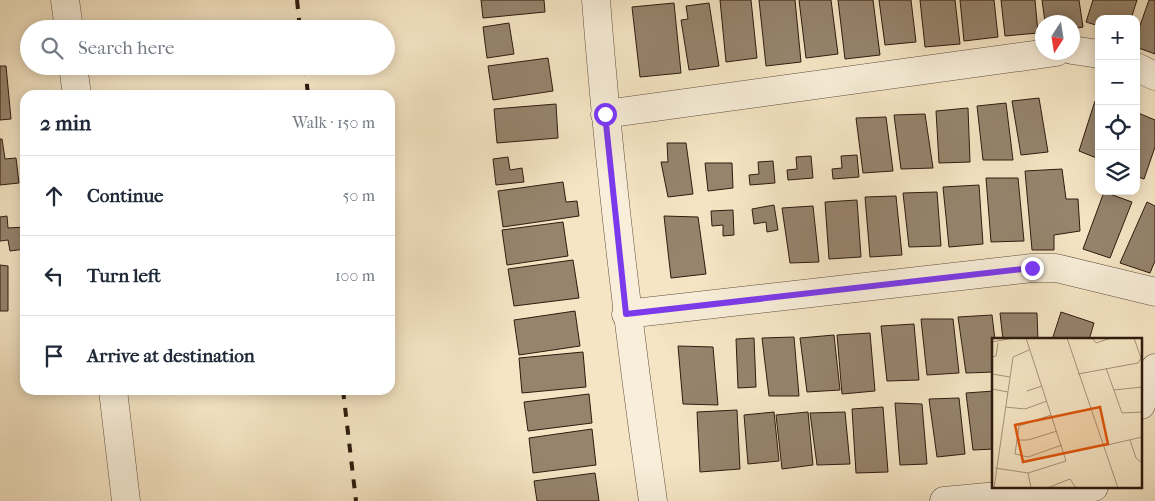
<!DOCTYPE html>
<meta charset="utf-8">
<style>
:root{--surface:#fff;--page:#f2f2f3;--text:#1f2937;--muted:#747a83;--line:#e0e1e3}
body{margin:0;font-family:"IM FELL French Canon",serif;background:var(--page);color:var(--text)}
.controls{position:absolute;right:15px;top:15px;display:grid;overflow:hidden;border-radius:10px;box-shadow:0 2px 12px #0003}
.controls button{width:45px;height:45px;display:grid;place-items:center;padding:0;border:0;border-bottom:1px solid var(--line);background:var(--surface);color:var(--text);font:25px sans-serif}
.compass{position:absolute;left:1035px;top:15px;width:45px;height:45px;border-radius:50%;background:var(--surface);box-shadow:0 2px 12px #0003;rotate:192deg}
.stop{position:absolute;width:15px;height:15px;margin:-11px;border:4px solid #7c3aed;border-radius:50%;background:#fff}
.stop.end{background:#7c3aed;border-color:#fff;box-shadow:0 1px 5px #0008}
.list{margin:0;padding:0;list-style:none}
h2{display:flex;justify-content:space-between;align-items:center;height:65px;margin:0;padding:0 20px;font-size:21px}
h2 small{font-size:16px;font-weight:400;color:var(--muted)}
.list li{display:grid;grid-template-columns:32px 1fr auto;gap:15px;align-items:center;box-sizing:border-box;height:80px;padding:0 20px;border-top:1px solid var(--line)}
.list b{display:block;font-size:19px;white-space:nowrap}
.list em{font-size:16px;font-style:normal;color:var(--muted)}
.icon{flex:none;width:28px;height:28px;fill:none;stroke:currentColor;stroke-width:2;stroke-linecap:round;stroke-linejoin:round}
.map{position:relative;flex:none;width:1155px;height:501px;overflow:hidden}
.search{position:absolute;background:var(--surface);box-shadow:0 2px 12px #0003;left:20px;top:20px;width:375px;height:55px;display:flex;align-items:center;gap:12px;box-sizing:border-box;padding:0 18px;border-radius:28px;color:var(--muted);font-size:19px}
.panel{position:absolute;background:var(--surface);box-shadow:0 2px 12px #0003;left:20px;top:90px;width:375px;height:305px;border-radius:15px}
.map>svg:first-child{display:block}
.building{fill:#96846d;stroke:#2f1b0f}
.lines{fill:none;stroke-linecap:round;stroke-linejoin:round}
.minor-casing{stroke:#604e3c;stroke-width:29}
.minor{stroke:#f8eed9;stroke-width:28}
.rail{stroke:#2f1b0f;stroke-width:4;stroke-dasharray:9 9;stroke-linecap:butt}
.route{stroke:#7c3aed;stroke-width:6}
.inset-road{fill:none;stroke:#a6947c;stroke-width:1}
.view{fill:#df560c;fill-opacity:0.15;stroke:#df560c;stroke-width:2.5}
.inset-edge{fill:none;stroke:#2f1b0f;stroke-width:2.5}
</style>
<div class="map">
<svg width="1155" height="501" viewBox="0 0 1155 501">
<rect width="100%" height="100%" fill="#f5e5c4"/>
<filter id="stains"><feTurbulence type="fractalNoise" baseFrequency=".004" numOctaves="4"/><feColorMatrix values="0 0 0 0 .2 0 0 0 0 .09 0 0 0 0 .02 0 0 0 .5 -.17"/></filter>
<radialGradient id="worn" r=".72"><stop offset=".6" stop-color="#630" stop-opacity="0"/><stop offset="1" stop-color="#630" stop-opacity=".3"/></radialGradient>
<g class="building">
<polygon points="481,0 544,0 545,12 483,18"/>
<polygon points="720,0 751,0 757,58 726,62"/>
<polygon points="759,0 795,0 801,62 766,66"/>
<polygon points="799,0 831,0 838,54 806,58"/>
<polygon points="838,0 873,0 880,55 845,59"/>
<polygon points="879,0 911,0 916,42 885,45"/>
<polygon points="920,0 955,0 960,44 925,47"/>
<polygon points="960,0 994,0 998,37 964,41"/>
<polygon points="1001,0 1035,0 1038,33 1005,36"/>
<polygon points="1042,0 1079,0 1083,27 1072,29 1072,22 1045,22"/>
<polygon points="1093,0 1137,0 1131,19 1099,19 1099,26 1086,22"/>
<polygon points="1149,0 1155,0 1155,54 1136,47 1136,37"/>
<polygon points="674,3 681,73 640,77 632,7"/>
<polygon points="709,3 719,66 689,70 681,20 688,19 686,6"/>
<polygon points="509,23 514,54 487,58 483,27"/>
<polygon points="548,58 553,91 493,100 488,66"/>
<polygon points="0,66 6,66 11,119 0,120"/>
<polygon points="1039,98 1048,152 1021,155 1012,101"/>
<polygon points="1095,101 1099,102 1099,159 1079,151"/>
<polygon points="1006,103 1013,160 983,160 977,106"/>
<polygon points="556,104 558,138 497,143 494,109"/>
<polygon points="968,108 970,162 939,163 936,111"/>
<polygon points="1136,112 1155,120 1155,147 1144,179 1136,176"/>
<polygon points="925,114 933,168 901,169 894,115"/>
<polygon points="886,117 893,171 863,173 856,118"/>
<polygon points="0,139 2,139 5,159 16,158 19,183 0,185"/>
<polygon points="667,143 686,143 693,194 668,197 661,162 668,162"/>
<polygon points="857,155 859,177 833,179 832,169 842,168 841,156"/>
<polygon points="811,156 813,178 788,180 787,170 797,169 796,157"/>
<polygon points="508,157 510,170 522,168 524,182 496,185 493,159"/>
<polygon points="773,161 775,183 750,185 749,175 759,174 758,162"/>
<polygon points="705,163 732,163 733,188 708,191"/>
<polygon points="1062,169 1066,199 1078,199 1080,231 1054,235 1054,250 1032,250 1025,171"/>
<polygon points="986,178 1018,178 1024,241 991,242"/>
<polygon points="563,182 566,202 577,201 579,216 503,227 498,191"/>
<polygon points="979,185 983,244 949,247 943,187"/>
<polygon points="937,192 941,246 909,247 903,193"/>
<polygon points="1104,192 1132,202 1110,258 1083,249"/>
<polygon points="896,196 902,255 870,257 865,197"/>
<polygon points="857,200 861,257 829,259 825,202"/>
<polygon points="1147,202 1155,206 1155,261 1150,273 1120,263"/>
<polygon points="774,205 778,230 767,232 766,222 754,224 752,209"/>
<polygon points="813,206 819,262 790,263 782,208"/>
<polygon points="733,210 734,235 723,236 723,225 712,226 711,211"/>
<polygon points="7,216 8,228 25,227 25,249 10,251 8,240 0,241 0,217"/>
<polygon points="664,216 698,217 706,274 671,278"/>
<polygon points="563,222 568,256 507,265 502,230"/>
<polygon points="573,260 579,298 514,306 508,269"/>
<polygon points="0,265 8,266 8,311 0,311"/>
<polygon points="575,311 580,346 519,355 514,320"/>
<polygon points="1061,312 1094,323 1089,340 1052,340"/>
<polygon points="1000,313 1037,313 1038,340 1003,340"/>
<polygon points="992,315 995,340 994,372 966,373 958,317"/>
<polygon points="921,319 953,319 959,373 927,375"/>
<polygon points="914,324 919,380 887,381 881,326"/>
<polygon points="870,333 875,391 842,394 837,335"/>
<polygon points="834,335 840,390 807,392 800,338"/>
<polygon points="794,337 799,396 769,396 762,338"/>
<polygon points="754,338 756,387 738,388 736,339"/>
<polygon points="678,346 713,347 718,405 683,404"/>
<polygon points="583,352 586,387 522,393 519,358"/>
<polygon points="994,391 994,449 973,450 966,393"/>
<polygon points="589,394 592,423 528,431 524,402"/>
<polygon points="959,398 965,454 937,457 929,399"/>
<polygon points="895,403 922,404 927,464 900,465"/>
<polygon points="883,407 888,472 856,473 852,409"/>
<polygon points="737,410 740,469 700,472 697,412"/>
<polygon points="774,412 779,461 748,464 744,415"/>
<polygon points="808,412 813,465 782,469 776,415"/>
<polygon points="845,412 850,464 817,465 810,413"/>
<polygon points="592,429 596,465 533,473 529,438"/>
<polygon points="595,473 599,501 537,501 534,481"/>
</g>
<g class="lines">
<defs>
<g id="minor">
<polyline points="65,0 69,29"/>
<path d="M596 0C609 168 629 334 653 501"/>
<polyline points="1072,50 1099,54"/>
<polyline points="73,66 77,95"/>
<polyline points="1136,67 1155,76"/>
<polyline points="605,114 1056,52"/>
<polyline points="626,314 1032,268 1056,268 1155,292"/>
<polyline points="113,390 126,501"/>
<polyline points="1141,405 1155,368"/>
<polyline points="944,501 1094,487"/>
</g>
</defs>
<use href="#minor" class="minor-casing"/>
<use href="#minor" class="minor"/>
<g class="rail">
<polyline points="297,0 300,29"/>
<polyline points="305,66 308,95"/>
<polyline points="343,390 356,501"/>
</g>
</g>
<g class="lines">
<polyline class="route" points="605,114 626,314 1032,268"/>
</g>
<g transform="translate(992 338)">
<rect width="150" height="150" fill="#f5e5c4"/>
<path class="inset-road" d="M75 0 126 150M100 0 104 5 119 0M0 4 21 0M0 19 4 18 6 5M114 30 130 75 150 74M0 36 18 39M86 36 146 25 149 20 142 0M0 51 16 54M122 52 150 49M35 53 50 48M13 69 33 71 55 63M59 77 27 88 23 116 36 119 70 107M25 102H36L65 93M138 102 144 120 150 125M111 108 150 99M3 130 36 135 74 123 34 0M36 135 39 150M2 150 21 19 37 12M55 150 78 141 84 150"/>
<path class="view" d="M108 69 116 106 31 124 23 87Z"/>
<rect width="150" height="150" class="inset-edge"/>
</g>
<rect width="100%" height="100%" filter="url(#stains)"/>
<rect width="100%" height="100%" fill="url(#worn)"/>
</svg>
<div class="controls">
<button>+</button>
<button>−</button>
<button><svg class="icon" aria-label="locate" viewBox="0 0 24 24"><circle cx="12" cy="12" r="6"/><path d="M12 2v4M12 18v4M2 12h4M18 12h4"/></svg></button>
<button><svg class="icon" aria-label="layers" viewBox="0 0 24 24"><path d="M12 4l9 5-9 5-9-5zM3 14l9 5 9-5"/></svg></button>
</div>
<svg class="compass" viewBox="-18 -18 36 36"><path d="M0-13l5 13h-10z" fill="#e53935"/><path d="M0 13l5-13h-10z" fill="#747a83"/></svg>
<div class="stop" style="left:605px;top:114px"></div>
<div class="stop end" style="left:1032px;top:268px"></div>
<div class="search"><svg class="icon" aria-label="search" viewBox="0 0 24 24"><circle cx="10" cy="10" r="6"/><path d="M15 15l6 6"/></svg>Search here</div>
<section class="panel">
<h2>2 min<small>Walk · 150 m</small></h2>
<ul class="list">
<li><svg class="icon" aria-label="ahead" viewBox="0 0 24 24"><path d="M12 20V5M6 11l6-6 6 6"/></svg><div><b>Continue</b></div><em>50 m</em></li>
<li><svg class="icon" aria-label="left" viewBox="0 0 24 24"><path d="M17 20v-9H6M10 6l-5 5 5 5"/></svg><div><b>Turn left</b></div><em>100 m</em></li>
<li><svg class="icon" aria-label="arrive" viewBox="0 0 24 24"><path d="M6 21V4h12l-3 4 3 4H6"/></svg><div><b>Arrive at destination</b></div></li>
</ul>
</section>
</div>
